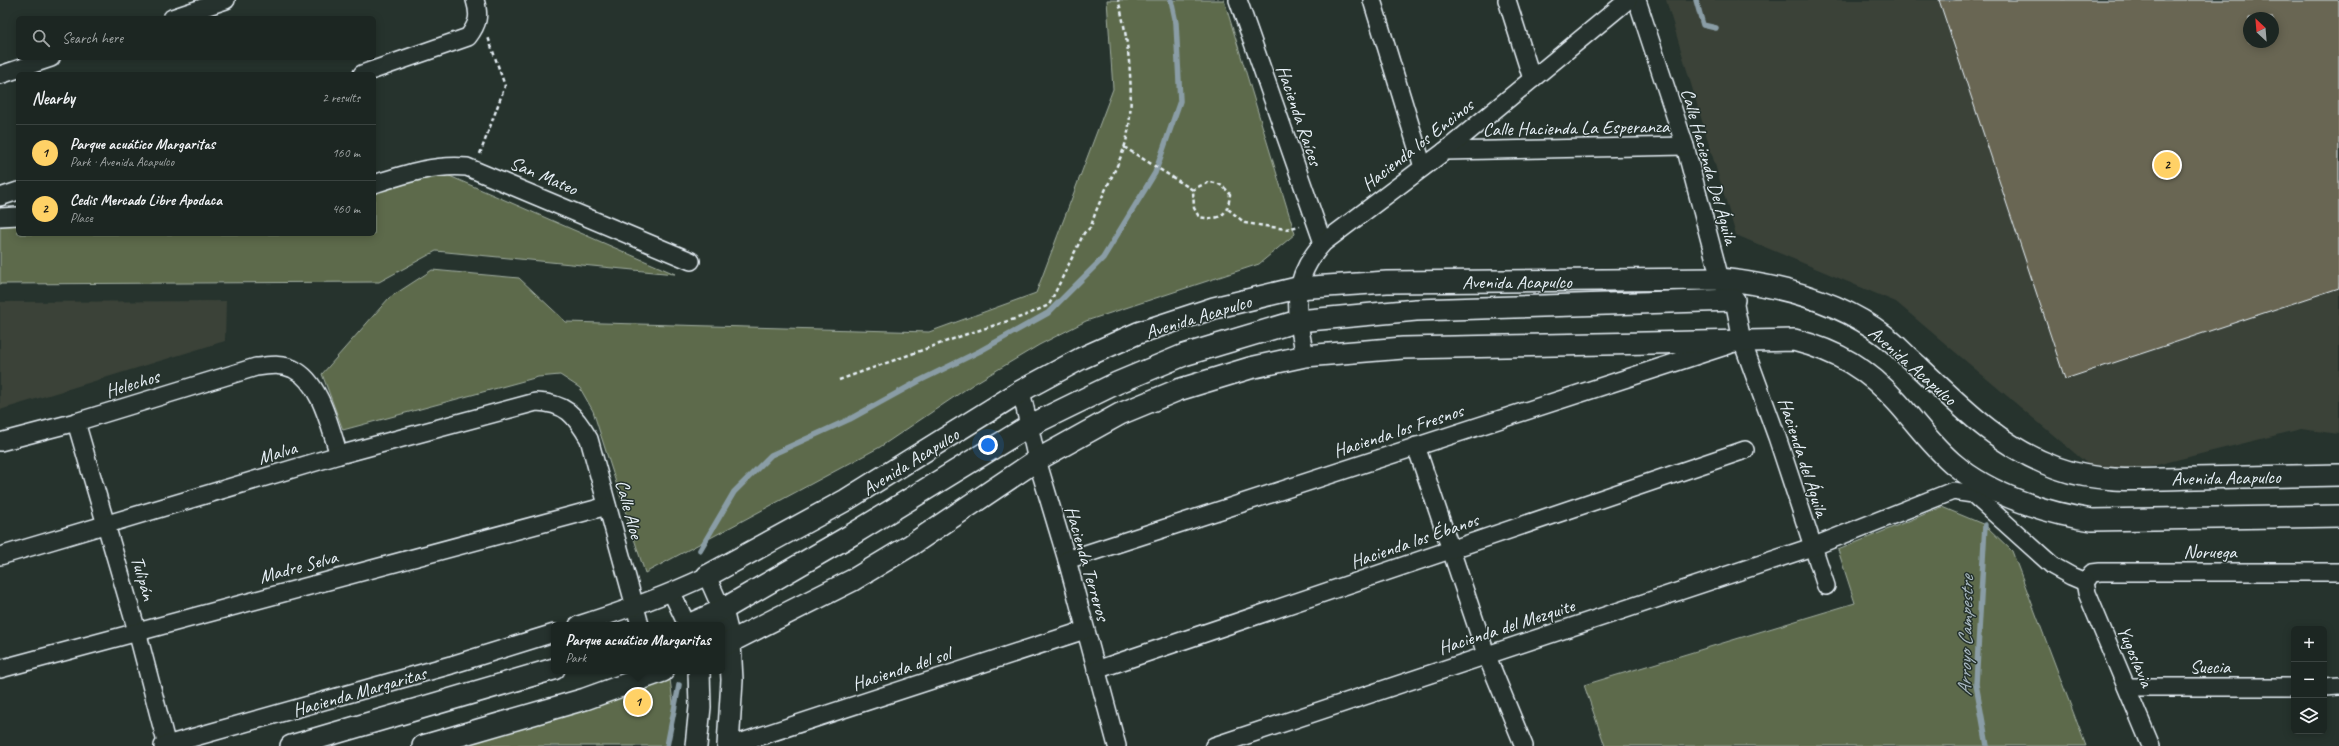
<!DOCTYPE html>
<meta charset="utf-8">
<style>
:root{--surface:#1c2622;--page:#29322f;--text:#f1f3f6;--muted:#a0a5a5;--line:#3a4340;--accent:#ffd166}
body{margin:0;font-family:Caveat,sans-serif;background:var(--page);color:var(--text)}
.controls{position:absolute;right:12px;bottom:12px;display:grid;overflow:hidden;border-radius:6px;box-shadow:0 2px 10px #0003}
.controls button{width:36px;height:36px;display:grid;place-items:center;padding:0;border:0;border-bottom:1px solid var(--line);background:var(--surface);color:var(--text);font:20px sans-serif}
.compass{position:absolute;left:2243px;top:12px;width:36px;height:36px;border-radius:50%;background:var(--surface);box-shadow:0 2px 10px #0003;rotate:334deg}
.you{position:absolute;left:988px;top:445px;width:14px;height:14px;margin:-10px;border:3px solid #fff;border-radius:50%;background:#1a73e8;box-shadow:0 0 0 6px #1a73e833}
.badge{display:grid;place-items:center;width:26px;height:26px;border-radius:50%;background:var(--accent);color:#111;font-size:13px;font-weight:700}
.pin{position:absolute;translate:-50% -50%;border:2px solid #fff;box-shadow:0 1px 4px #0006}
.popup{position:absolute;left:551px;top:622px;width:174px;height:52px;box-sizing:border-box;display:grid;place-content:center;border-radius:6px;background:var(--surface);filter:drop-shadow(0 1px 3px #0005);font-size:13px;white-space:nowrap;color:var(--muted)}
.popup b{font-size:15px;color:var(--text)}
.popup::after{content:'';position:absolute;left:50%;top:100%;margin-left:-8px;border:8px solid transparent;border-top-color:var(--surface)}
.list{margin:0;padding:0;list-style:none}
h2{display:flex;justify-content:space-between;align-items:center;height:52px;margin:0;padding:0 16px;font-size:17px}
h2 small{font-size:13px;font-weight:400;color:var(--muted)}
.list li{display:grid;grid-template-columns:26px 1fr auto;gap:12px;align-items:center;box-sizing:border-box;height:56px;padding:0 16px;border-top:1px solid var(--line)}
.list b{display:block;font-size:15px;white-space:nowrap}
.list p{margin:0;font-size:13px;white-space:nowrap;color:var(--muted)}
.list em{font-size:13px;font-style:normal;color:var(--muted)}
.icon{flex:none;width:22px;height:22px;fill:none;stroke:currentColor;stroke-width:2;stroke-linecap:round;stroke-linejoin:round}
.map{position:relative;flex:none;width:2339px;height:746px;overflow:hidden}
.search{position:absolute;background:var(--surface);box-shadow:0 2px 10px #0003;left:16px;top:16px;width:360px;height:44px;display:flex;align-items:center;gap:10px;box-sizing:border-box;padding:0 14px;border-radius:6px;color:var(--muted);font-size:15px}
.panel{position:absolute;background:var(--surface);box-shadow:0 2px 10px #0003;left:16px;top:72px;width:360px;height:164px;border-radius:6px}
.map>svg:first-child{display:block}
.built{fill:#3a4238;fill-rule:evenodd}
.green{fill:#5d6b4c;stroke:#a2aea2}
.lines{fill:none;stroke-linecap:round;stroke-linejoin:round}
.stream{stroke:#8a9da6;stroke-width:5.5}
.building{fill:#696652;stroke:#e8f1f8;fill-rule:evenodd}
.minor-casing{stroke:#e8f1f8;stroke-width:20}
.tertiary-casing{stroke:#e8f1f8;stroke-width:24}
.path{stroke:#e8f1f8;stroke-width:2.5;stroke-dasharray:4 3;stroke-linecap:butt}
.minor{stroke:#26332d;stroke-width:17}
.tertiary{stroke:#26332d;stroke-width:21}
.labels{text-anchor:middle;stroke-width:3;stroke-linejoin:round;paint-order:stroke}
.street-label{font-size:19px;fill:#e8f1f8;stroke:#26332d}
.water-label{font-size:20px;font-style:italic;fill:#a9b9c2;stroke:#26332d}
</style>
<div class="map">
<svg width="2339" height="746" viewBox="0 0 2339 746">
<rect width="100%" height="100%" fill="#26332d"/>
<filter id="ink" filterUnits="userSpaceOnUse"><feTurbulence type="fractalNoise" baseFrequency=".025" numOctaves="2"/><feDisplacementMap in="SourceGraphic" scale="8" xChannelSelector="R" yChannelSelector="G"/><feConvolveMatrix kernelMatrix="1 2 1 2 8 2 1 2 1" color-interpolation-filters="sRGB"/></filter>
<g filter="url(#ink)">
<g class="built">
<path d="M1666 0H2339V434L2301 429 2104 478 1896 302 1736 235ZM2249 18H2273V42H2249Z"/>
<polygon points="226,301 225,341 0,410 0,302"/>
</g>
<g class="green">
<polygon points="1107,0 1224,0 1295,234 1259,264 1086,321 1039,345 972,385 880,447 645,573 593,411 580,388 560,375 538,377 343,430 322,374 389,298 432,270 519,278 566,322 929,332 1036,293 1113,89"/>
<polygon points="438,171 675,274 436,251 379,282 0,284 0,222 18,221 18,234 374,234 374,190"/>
<polygon points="1942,507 1985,525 2012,551 2086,746 1605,746 1584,685 1855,603 1838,550"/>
<polygon points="669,671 674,711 667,746 453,746 633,694"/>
</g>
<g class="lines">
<g class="stream">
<polyline points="1696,0 1703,25 1716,28"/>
<polyline points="1985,525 1976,684 1987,746"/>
<polyline points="700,550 734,492 771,455 850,419 919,381 980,351 1048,313 1103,258 1155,173 1180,101 1176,23 1171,0"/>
<polyline points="667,746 679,685"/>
</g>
</g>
<path class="building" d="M1939 0H2339V288L2065 379ZM2249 18H2273V42H2249Z"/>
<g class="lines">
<defs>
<g id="minor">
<polyline points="1238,0 1323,243"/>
<polyline points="1372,0 1423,167"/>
<polyline points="1507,0 1532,79"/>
<polyline points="1637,0 1685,146 1720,279 1734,300 1742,341 1777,437 1826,586"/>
<polyline points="172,18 226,0"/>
<path d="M362 74 468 37C478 24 480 16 475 0"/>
<polyline points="0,75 51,58"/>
<polyline points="1445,151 1685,146"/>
<path d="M374 184C405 174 435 164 467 167L691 261"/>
<polyline points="0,197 18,191"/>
<polyline points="0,217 18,216"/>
<path d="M1305 356C1296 310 1289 281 1323 243L1445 151 1628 0"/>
<polyline points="1021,391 1037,460 1067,560 1117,746"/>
<polyline points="76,422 137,631 167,746"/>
<path d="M0 442 76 422 256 367C268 366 281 363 293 369 321 382 330 428 339 455"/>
<polyline points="1416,446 1486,654 1524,746"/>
<path d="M0 556 339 455 536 402C566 403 575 415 589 439L640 625"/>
<polyline points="1067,560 1729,345"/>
<polyline points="2085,582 2092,573 2100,572 2339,572"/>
<polyline points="2085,582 2087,593 2151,746"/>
<polyline points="672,593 687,625"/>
<path d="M578 625C623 611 665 596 707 576L722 610"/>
<polyline points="0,669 607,506"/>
<polyline points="1096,670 1745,450"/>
<polyline points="2127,687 2294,687"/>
<polyline points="2324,687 2339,686"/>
<polyline points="163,746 451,665 554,633"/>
<polyline points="730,746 1085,630"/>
<polyline points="1214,746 1812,547 1953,491 1973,494 2053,566 2071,576 2085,582"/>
</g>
<g id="tertiary">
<path d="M707 576 846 500 1021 391 1082 358 1138 333 1214 308 1297 288 1387 282 1720 279C1778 285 1838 300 1885 336 1897 345 1907 357 1918 366 1961 407 2001 448 2057 468 2100 484 2150 479 2196 478 2243 477 2291 476 2339 475"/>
<polyline points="722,610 730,643 732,680 728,746"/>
<polyline points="688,625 722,610 853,534 1029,426 1117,383 1184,355 1298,321 1416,310 1734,300"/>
<path d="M722 646 853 580 911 545 1037 460 1120 414 1178 390 1250 368 1305 356 1403 348 1794 340C1837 351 1868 369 1898 403 1917 424 1933 447 1955 465 1991 495 2046 513 2092 520L2339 516"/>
<polyline points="291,746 554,669"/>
<polyline points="423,746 585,699 663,671"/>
<polyline points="696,746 700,707 699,671"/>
</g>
</defs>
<use href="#minor" class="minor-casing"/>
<use href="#tertiary" class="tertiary-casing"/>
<g class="path">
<path d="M1124 147 1193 190 1194 208 1199 217C1221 221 1228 215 1230 194 1218 179 1209 180 1193 190"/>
<polyline points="480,154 505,86 488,37"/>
<polyline points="1228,209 1245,223 1286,229 1300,226"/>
<path d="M839 380 967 334 1024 316 1049 305 1084 233 1091 227C1098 199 1115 175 1124 148 1137 111 1129 37 1118 0"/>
</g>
<use href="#minor" class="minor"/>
<use href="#tertiary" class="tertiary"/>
</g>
</g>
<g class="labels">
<g class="street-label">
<text transform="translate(1300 115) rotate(71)" y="7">Hacienda Raíces</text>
<text transform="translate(1576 127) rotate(-1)" y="7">Calle Hacienda La Esperanza</text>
<text transform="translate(1417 144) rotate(-38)" y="7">Hacienda los Encinos</text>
<text transform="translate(1710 166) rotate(74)" y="7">Calle Hacienda Del Águila</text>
<text transform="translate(544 175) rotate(23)" y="7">San Mateo</text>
<text x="1517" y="288">Avenida Acapulco</text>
<text transform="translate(1198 316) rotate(-17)" y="7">Avenida Acapulco</text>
<text transform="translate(1913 365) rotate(41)" y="7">Avenida Acapulco</text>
<text transform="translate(132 383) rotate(-17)" y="7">Helechos</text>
<text transform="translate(1398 430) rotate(-18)" y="7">Hacienda los Fresnos</text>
<text transform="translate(277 452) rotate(-17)" y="7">Malva</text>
<text transform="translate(1804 457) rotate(72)" y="7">Hacienda del Águila</text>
<text transform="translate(910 461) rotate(-32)" y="7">Avenida Acapulco</text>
<text transform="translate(2226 477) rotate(-1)" y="7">Avenida Acapulco</text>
<text transform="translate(630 509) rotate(75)" y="7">Calle Aloe</text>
<text transform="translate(1414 540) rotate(-19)" y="7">Hacienda los Ébanos</text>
<text x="2210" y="558">Noruega</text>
<text transform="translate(1088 563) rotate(74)" y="7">Hacienda Terreros</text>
<text transform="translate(298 566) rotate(-15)" y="7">Madre Selva</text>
<text transform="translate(144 578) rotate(74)" y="7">Tulipán</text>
<text transform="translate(1506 626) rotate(-18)" y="7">Hacienda del Mezquite</text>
<text transform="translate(2136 656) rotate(67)" y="7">Yugoslavia</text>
<text x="2210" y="673">Suecia</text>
<text transform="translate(901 668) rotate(-18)" y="7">Hacienda del sol</text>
<text transform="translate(359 691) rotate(-16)" y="7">Hacienda Margaritas</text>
</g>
<g class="water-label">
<text transform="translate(1965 636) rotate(-89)" y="7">Arroyo Campestre</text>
</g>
</g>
</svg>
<div class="controls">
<button>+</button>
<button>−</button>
<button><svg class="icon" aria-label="layers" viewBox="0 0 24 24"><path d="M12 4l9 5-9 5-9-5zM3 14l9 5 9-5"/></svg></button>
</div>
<svg class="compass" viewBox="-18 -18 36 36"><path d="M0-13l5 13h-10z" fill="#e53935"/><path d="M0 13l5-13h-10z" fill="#a0a5a5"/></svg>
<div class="you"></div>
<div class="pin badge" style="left:638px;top:702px">1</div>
<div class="popup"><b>Parque acuático Margaritas</b>Park</div>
<div class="pin badge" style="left:2167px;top:165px">2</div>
<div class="search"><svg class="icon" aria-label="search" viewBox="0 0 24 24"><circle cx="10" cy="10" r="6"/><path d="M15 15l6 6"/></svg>Search here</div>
<section class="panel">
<h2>Nearby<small>2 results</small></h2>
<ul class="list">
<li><span class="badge">1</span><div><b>Parque acuático Margaritas</b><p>Park · Avenida Acapulco</p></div><em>160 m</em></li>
<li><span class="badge">2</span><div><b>Cedis Mercado Libre Apodaca</b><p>Place</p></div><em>460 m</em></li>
</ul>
</section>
</div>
